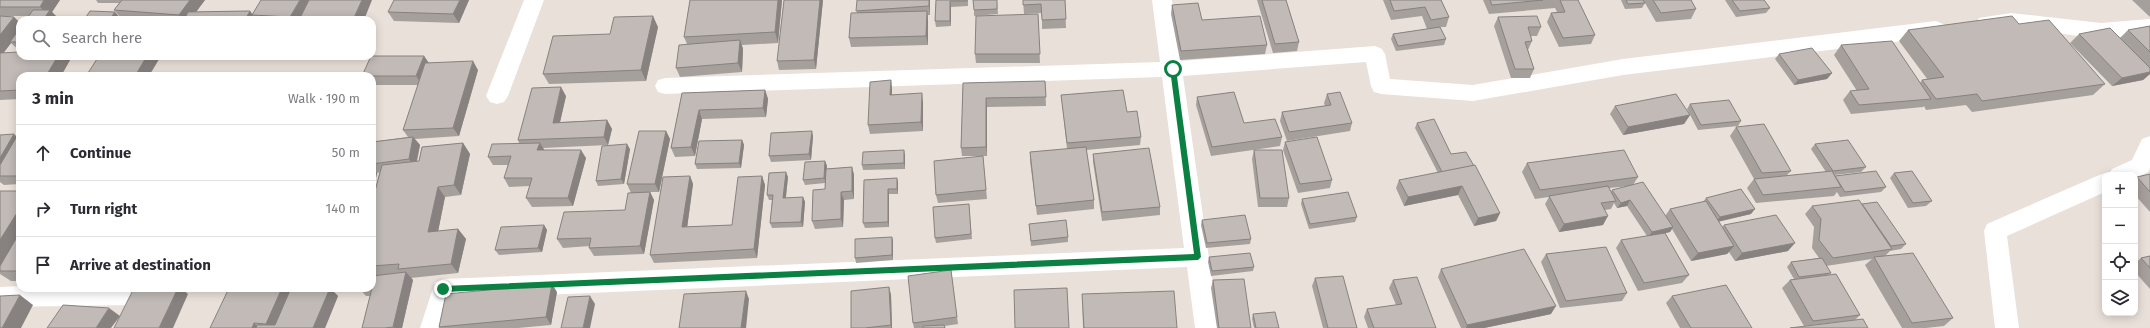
<!DOCTYPE html>
<meta charset="utf-8">
<style>
:root{--surface:#fff;--page:#f7f7f7;--text:#2b2b33;--muted:#7c7c81;--line:#e1e1e2}
body{margin:0;font-family:"Fira Sans",sans-serif;background:var(--page);color:var(--text)}
.controls{position:absolute;right:12px;bottom:12px;display:grid;overflow:hidden;border-radius:8px;box-shadow:0 2px 10px #0003}
.controls button{width:36px;height:36px;display:grid;place-items:center;padding:0;border:0;border-bottom:1px solid var(--line);background:var(--surface);color:var(--text);font:20px sans-serif}
.stop{position:absolute;width:12px;height:12px;margin:-9px;border:3px solid #0b8043;border-radius:50%;background:#fff}
.stop.end{background:#0b8043;border-color:#fff;box-shadow:0 1px 4px #0008}
.list{margin:0;padding:0;list-style:none}
h2{display:flex;justify-content:space-between;align-items:center;height:52px;margin:0;padding:0 16px;font-size:17px}
h2 small{font-size:13px;font-weight:400;color:var(--muted)}
.list li{display:grid;grid-template-columns:26px 1fr auto;gap:12px;align-items:center;box-sizing:border-box;height:56px;padding:0 16px;border-top:1px solid var(--line)}
.list b{display:block;font-size:15px;white-space:nowrap}
.list em{font-size:13px;font-style:normal;color:var(--muted)}
.icon{flex:none;width:22px;height:22px;fill:none;stroke:currentColor;stroke-width:2;stroke-linecap:round;stroke-linejoin:round}
.map{position:relative;flex:none;width:2150px;height:328px;overflow:hidden}
.search{position:absolute;background:var(--surface);box-shadow:0 2px 10px #0003;left:16px;top:16px;width:360px;height:44px;display:flex;align-items:center;gap:10px;box-sizing:border-box;padding:0 14px;border-radius:12px;color:var(--muted);font-size:15px}
.panel{position:absolute;background:var(--surface);box-shadow:0 2px 10px #0003;left:16px;top:72px;width:360px;height:220px;border-radius:12px}
.map>svg:first-child{display:block}
.lines{fill:none;stroke-linecap:round;stroke-linejoin:round}
.minor{fill:#fff;fill-rule:evenodd}
.wall{fill:#a6a09d;fill-rule:evenodd}
.shaded-wall{fill:#87827f}
.building{fill:#c1bab6;stroke:#87827f}
.route{fill:#0b8043}
</style>
<div class="map">
<svg width="2150" height="328" viewBox="0 0 2150 328">
<rect width="100%" height="100%" fill="#e9e0d9"/>
<g class="lines">
<g class="minor">
<polygon points="524,0 544,0 508,96 504,102 497,104 490,102 486,96"/>
<polygon points="1152,0 1172,0 1181,61 1375,46 1382,49 1385,54 1390,79 1473,85 1623,59 1936,21 1943,24 1946,29 1943,34 1936,37 1623,75 1473,101 1381,94 1374,92 1371,86 1366,62 1183,76 1219,328 1195,328 1187,267 452,299 444,328 420,328 435,282 443,279 1184,248 1162,77 665,94 658,92 655,86 658,80 665,78 1160,62"/>
<polygon points="2011,13 2101,23 2150,19 2150,33 2101,39 2011,27 1986,30 1979,28 1976,23 1979,18"/>
<polygon points="2150,136 2150,168 2148,172 2135,178 2135,175 2105,175 2105,192 2007,236 2019,328 1995,328 1984,231 1987,224 2097,176 2105,173 2109,174 2112,169 2132,160 2142,139"/>
<polygon points="20,286 20,288 144,288 147,295 143,302 135,305 0,307 0,287"/>
</g>
</g>
<g class="wall">
<polygon points="0,0 60,0 52,12 59,19 29,16 0,16"/>
<polygon points="96,0 205,0 196,12 250,11 252,14 364,20 123,20 127,20 122,19 114,10 119,3 98,3"/>
<polygon points="469,0 459,23 394,21 388,12"/>
<polygon points="690,0 782,0 778,43 742,45 743,49 742,72 680,77 676,68 687,44 684,37"/>
<polygon points="823,0 816,69 779,70 777,61"/>
<polygon points="857,0 930,0 930,15 928,15 928,45 851,47 849,38 857,13"/>
<polygon points="936,0 968,0 968,6 951,7 951,26 936,27 935,21"/>
<polygon points="997,0 998,14 974,16 974,10"/>
<polygon points="1023,0 1065,0 1066,28 1042,29 1042,13 1024,14"/>
<polygon points="1257,0 1286,0 1299,42 1297,51 1273,53"/>
<polygon points="1383,0 1441,0 1449,17 1446,27 1440,27 1446,39 1444,45 1396,51 1391,39 1393,34 1427,29 1422,16 1391,20"/>
<polygon points="1483,0 1578,0 1595,35 1591,44 1559,47 1547,22 1551,13 1557,12 1555,8 1489,14"/>
<polygon points="1621,0 1691,0 1696,9 1691,19 1656,22 1645,3 1642,8 1625,9"/>
<polygon points="1725,0 1764,0 1770,8 1766,13 1736,17"/>
<polygon points="2132,0 2150,0 2150,17"/>
<polygon points="1172,5 1202,20 1267,45 1265,54 1180,60 1171,14"/>
<polygon points="1038,14 1040,63 976,63 975,54"/>
<polygon points="0,16 14,17 20,23 20,51 11,43 3,53 20,56 66,56 70,60 61,76 20,76 20,99 0,100"/>
<polygon points="1498,17 1541,27 1537,36 1531,36 1532,41 1528,50 1534,69 1530,78 1511,78 1494,26"/>
<polygon points="2019,24 2105,84 2093,95 1972,112 1966,105 1926,110 1924,106 1923,107 1851,114 1843,100 1850,91 1857,91 1834,55 1841,45 1920,83 1922,80 1928,80 1899,41 1908,30"/>
<polygon points="2150,26 2150,74 2143,80 2112,86 2070,43 2079,34 2120,38 2128,30"/>
<polygon points="658,27 646,81 549,84 543,74 610,34"/>
<polygon points="1779,54 1832,73 1827,79 1794,85 1775,59"/>
<polygon points="424,56 429,63 478,70 459,136 415,139 420,145 417,162 419,161 463,143 470,154 461,195 445,197 438,231 458,229 466,239 458,273 411,278 413,280 402,328 362,328 370,296 366,296 359,288 372,288 372,202 380,172 377,173 372,196 372,142 408,137 403,130 418,85 372,85 372,76"/>
<polygon points="891,80 892,89 892,95 923,102 923,131 870,134 868,125"/>
<polygon points="1045,81 1046,106 987,107 987,156 962,156 961,148 963,83"/>
<polygon points="765,90 768,99 766,117 702,119 695,156 675,157 671,148 682,93"/>
<polygon points="1327,94 1352,123 1350,131 1287,141 1280,121 1282,112 1325,106 1324,103"/>
<polygon points="1061,95 1127,112 1141,137 1140,145 1086,150 1094,200 1094,209 1037,215 1030,161 1030,152 1067,149 1062,103"/>
<polygon points="566,96 560,122 607,120 612,129 608,145 543,148 544,150 586,158 573,206 532,207 526,198 530,186 509,187 504,178 508,165 493,165 488,157 519,143 518,140"/>
<polygon points="1197,97 1244,123 1282,137 1280,146 1211,156 1196,105"/>
<polygon points="1690,104 1741,121 1738,126 1698,130 1687,109"/>
<polygon points="1615,106 1690,115 1684,124 1623,135 1610,114"/>
<polygon points="1417,123 1451,154 1500,213 1496,221 1474,226 1458,195 1404,206 1396,188 1399,180 1438,173 1415,128"/>
<polygon points="1736,127 1791,171 1786,176 1826,172 1811,149 1815,144 1866,167 1861,172 1834,175 1835,176 1886,187 1881,192 1840,197 1837,192 1834,196 1756,203 1747,188 1754,179 1730,136"/>
<polygon points="20,131 20,184 4,185 0,182 0,135 16,137"/>
<polygon points="666,131 670,139 659,192 650,192 654,200 644,254 594,256 589,248 590,246 563,248 557,239 625,210 631,193 627,184"/>
<polygon points="813,136 811,160 771,162 769,156"/>
<polygon points="742,140 744,145 741,168 697,169 695,164"/>
<polygon points="1285,142 1332,180 1330,188 1298,193 1283,150"/>
<polygon points="630,149 624,184 598,186 596,181"/>
<polygon points="1254,150 1289,198 1287,207 1258,207 1252,159"/>
<polygon points="1093,154 1160,207 1160,215 1102,221 1093,162"/>
<polygon points="905,155 905,169 863,170 862,165"/>
<polygon points="983,156 987,199 938,203 936,195"/>
<polygon points="825,161 827,166 826,169 852,167 854,175 854,199 844,200 843,227 815,229 812,221 825,189 825,183 805,185 803,180"/>
<path d="M1527 163 1638 177 1633 185 1665 216 1670 209 1703 202 1706 198 1751 214 1718 222 1722 227 1724 225 1788 251 1735 261 1729 252 1727 254 1691 261 1672 229 1670 232 1665 233 1689 275 1682 283 1638 291 1616 248 1621 240 1647 236 1627 206 1617 208 1614 203 1611 209 1605 210 1603 225 1559 232 1545 204 1549 197 1535 199 1522 172ZM1630 186 1612 190 1611 192 1609 188Z"/>
<polygon points="1894,173 1932,201 1926,206 1908,208 1890,178"/>
<polygon points="2150,174 2150,212 2135,195 2135,178 2137,177"/>
<polygon points="690,176 693,184 687,227 732,225 762,176 765,185 757,258 654,263 650,255"/>
<polygon points="788,177 786,198 803,197 805,202 803,227 772,228 770,223 772,200 769,200 767,195"/>
<polygon points="897,178 898,183 898,194 889,194 889,227 865,228 863,223 864,180"/>
<polygon points="0,191 20,191 20,281 11,281 0,274"/>
<polygon points="1302,199 1357,217 1355,222 1309,229 1301,204"/>
<polygon points="969,204 972,239 936,243 935,238"/>
<polygon points="1862,204 1906,244 1901,249 1890,251 1885,256 1953,318 1944,326 1926,328 1902,328 1865,265 1872,259 1826,266 1831,273 1828,275 1860,315 1855,320 1804,326 1782,288 1790,280 1794,279 1787,267 1791,262 1819,258 1812,248 1814,227 1805,214 1812,206"/>
<polygon points="1202,220 1251,239 1250,244 1206,248 1201,225"/>
<polygon points="1029,224 1068,237 1068,242 1031,246"/>
<polygon points="544,225 547,230 542,252 499,255 495,250"/>
<polygon points="892,237 893,242 893,260 856,263 855,258"/>
<polygon points="1546,254 1627,293 1622,301 1560,308 1541,262"/>
<polygon points="2150,256 2150,289 2135,272 2135,263 2141,258"/>
<polygon points="1209,257 1254,267 1253,271 1211,276 1208,262"/>
<polygon points="1441,269 1551,314 1484,328 1461,328 1438,277"/>
<polygon points="951,270 958,324 945,326 945,328 914,328 913,323"/>
<polygon points="1315,278 1357,328 1323,328 1312,286"/>
<polygon points="1213,280 1251,328 1217,328 1211,288"/>
<polygon points="1393,280 1436,328 1368,328 1364,317 1367,309 1396,305 1389,288"/>
<polygon points="889,287 891,295 892,328 851,328"/>
<polygon points="330,288 338,296 325,328 210,328 290,290"/>
<polygon points="557,292 551,325 518,328 439,328 439,327"/>
<polygon points="1082,294 1177,328 1083,328"/>
<polygon points="1672,296 1752,328 1680,328 1666,303"/>
<polygon points="1253,314 1279,328 1254,328 1252,319"/>
</g>
<g class="shaded-wall">
<polygon points="44,0 60,0 52,12 59,19 59,20 43,20 47,14 40,7"/>
<polygon points="190,0 205,0 190,20 183,20 179,15"/>
<polygon points="300,0 312,0 300,20 292,20 290,17"/>
<polygon points="362,0 372,0 364,20 353,20"/>
<polygon points="460,0 469,0 459,23 453,14"/>
<polygon points="778,0 782,0 778,43 775,32"/>
<polygon points="820,0 823,0 816,69 814,60"/>
<polygon points="929,0 930,0 930,15 929,6"/>
<polygon points="950,1 951,7 951,26 950,21"/>
<polygon points="250,11 253,15 252,15 256,20 245,20"/>
<polygon points="927,11 928,20 928,45 926,36"/>
<polygon points="115,12 122,20 109,20"/>
<polygon points="653,16 658,27 646,81 641,70"/>
<polygon points="14,17 20,23 20,30 10,42 11,43 2,55 0,53 0,35"/>
<polygon points="740,40 743,49 742,72 738,63"/>
<polygon points="58,56 66,56 70,60 61,76 46,76"/>
<polygon points="147,56 161,56 149,76 135,76"/>
<polygon points="424,56 430,65 422,85 416,76"/>
<polygon points="473,61 478,70 459,136 453,128"/>
<polygon points="2150,72 2150,74 2143,80 2112,86 2122,78"/>
<polygon points="1832,73 1827,79 1794,85 1798,80"/>
<polygon points="891,80 892,89 892,104 890,95"/>
<polygon points="561,87 566,96 558,131 553,123"/>
<polygon points="765,90 768,99 766,117 763,108"/>
<polygon points="922,93 923,102 923,131 921,122"/>
<polygon points="986,98 987,107 987,156 986,147"/>
<polygon points="699,110 702,119 695,156 691,147"/>
<polygon points="1690,115 1684,124 1623,135 1628,127"/>
<polygon points="607,120 612,129 608,145 604,137"/>
<polygon points="666,131 670,139 659,192 655,184"/>
<polygon points="812,131 813,136 811,160 809,154"/>
<polygon points="14,134 20,140 0,174 0,158"/>
<polygon points="413,137 420,145 415,168 409,159"/>
<polygon points="742,140 744,145 741,168 739,163"/>
<polygon points="463,143 470,154 461,195 454,185"/>
<polygon points="540,143 545,151 537,150"/>
<polygon points="627,144 630,149 624,184 621,179"/>
<polygon points="581,150 586,158 573,206 568,198"/>
<polygon points="904,150 905,155 905,169 904,163"/>
<polygon points="825,161 827,166 826,183 824,178"/>
<polygon points="372,167 377,173 372,196"/>
<polygon points="852,167 854,175 854,199 852,191"/>
<polygon points="786,172 788,177 785,203 783,198"/>
<polygon points="690,176 693,184 686,236 682,227"/>
<polygon points="762,176 765,185 757,258 754,249"/>
<polygon points="897,178 898,183 898,194 897,189"/>
<polygon points="1462,186 1458,195 1404,206 1408,197"/>
<polygon points="438,187 445,197 436,242 428,232"/>
<polygon points="888,189 889,194 889,227 888,222"/>
<polygon points="650,192 654,200 644,254 640,246"/>
<polygon points="841,192 844,200 843,227 841,219"/>
<polygon points="803,197 805,202 803,227 801,222"/>
<polygon points="1630,200 1627,206 1617,208 1621,203"/>
<polygon points="20,208 20,239 0,271 0,240"/>
<polygon points="1755,209 1751,214 1716,222 1720,217"/>
<polygon points="1500,213 1496,221 1474,226 1478,218"/>
<polygon points="1608,216 1603,225 1559,232 1564,224"/>
<polygon points="544,225 547,230 542,252 538,248"/>
<polygon points="1673,227 1670,232 1648,237 1652,232"/>
<polygon points="458,229 466,239 458,273 451,264"/>
<polygon points="892,237 893,242 893,260 892,255"/>
<polygon points="1795,243 1788,251 1735,261 1742,253"/>
<polygon points="1734,246 1727,254 1691,261 1698,253"/>
<polygon points="406,272 413,280 402,328 394,328 393,327"/>
<polygon points="552,284 557,292 551,325 546,317"/>
<polygon points="889,287 891,295 892,328 891,328 891,325"/>
<polygon points="178,288 181,288 188,294 173,328 159,328"/>
<polygon points="282,288 288,288 292,292 276,328 271,328 266,324"/>
<polygon points="330,288 338,296 325,328 313,328"/>
<polygon points="746,291 749,299 746,328 741,328"/>
<polygon points="20,295 33,305 21,328 2,328"/>
<polygon points="590,296 595,304 590,328 583,328"/>
<polygon points="1556,306 1551,314 1484,328 1466,328 1467,325"/>
<polygon points="109,308 120,316 111,328 96,328"/>
<polygon points="254,323 259,328 252,328"/>
</g>
<g class="building">
<polygon points="0,0 44,0 40,7 0,7"/>
<polygon points="122,0 190,0 179,15 114,10"/>
<polygon points="261,0 300,0 290,17 252,15"/>
<polygon points="309,0 362,0 353,20 299,20"/>
<polygon points="394,0 460,0 453,14 388,12"/>
<polygon points="690,0 778,0 775,32 684,37"/>
<polygon points="784,0 820,0 814,60 777,61"/>
<polygon points="857,0 929,0 929,6 856,11"/>
<polygon points="936,0 967,0 967,1 950,1 950,21 935,21"/>
<polygon points="973,0 997,0 997,9 974,10"/>
<polygon points="1023,0 1065,0 1066,19 1042,20 1041,4 1023,5"/>
<polygon points="1262,0 1286,0 1299,42 1275,44"/>
<polygon points="1390,0 1441,0 1449,17 1431,20 1425,7 1394,11"/>
<polygon points="1490,0 1543,0 1492,5"/>
<polygon points="1560,0 1578,0 1595,35 1563,38 1551,13 1565,12"/>
<polygon points="1626,0 1643,0 1645,3 1628,4"/>
<polygon points="1653,0 1691,0 1696,9 1661,13"/>
<polygon points="1732,0 1764,0 1770,8 1740,11"/>
<polygon points="1198,3 1202,20 1260,16 1267,45 1181,51 1172,5"/>
<polygon points="33,10 50,10 43,20 26,20"/>
<polygon points="90,11 115,12 109,20 84,20"/>
<polygon points="250,11 245,20 184,20 188,12"/>
<polygon points="927,11 926,36 849,38 851,13"/>
<polygon points="1038,14 1040,54 975,54 976,16"/>
<polygon points="0,16 14,17 0,35"/>
<polygon points="653,16 641,70 543,74 553,36 610,34 614,17"/>
<polygon points="1537,16 1541,27 1528,27 1532,41 1525,42 1534,69 1515,69 1498,17"/>
<polygon points="2012,16 2019,24 2049,20 2105,84 1982,101 1977,94 1936,99 1922,80 1944,77 1908,30"/>
<polygon points="2150,26 2150,52 2128,30"/>
<polygon points="1440,27 1446,39 1398,46 1393,34"/>
<polygon points="20,28 20,42 10,42"/>
<polygon points="2110,28 2150,68 2150,72 2122,78 2079,34"/>
<polygon points="740,40 738,63 676,68 679,45"/>
<polygon points="1892,41 1931,99 1859,105 1850,91 1869,89 1841,45"/>
<polygon points="1812,48 1832,73 1798,80 1779,54"/>
<polygon points="20,52 20,56 58,56 46,76 20,76 20,90 0,91 0,53"/>
<polygon points="99,56 147,56 135,76 86,76"/>
<polygon points="371,56 424,56 416,76 362,76"/>
<polygon points="473,61 453,128 403,130 425,63"/>
<polygon points="891,80 890,95 922,93 921,122 868,125 870,82"/>
<polygon points="1045,81 1046,97 986,98 986,147 961,148 963,83"/>
<polygon points="561,87 553,123 607,120 604,137 518,140 532,88"/>
<polygon points="765,90 763,108 699,110 691,147 671,148 682,93"/>
<polygon points="1123,90 1127,112 1137,111 1141,137 1067,143 1061,95"/>
<polygon points="1234,92 1244,123 1275,119 1282,137 1212,147 1197,97"/>
<polygon points="1340,92 1352,123 1289,132 1282,112 1331,105 1327,94"/>
<polygon points="1676,94 1690,115 1628,127 1615,106"/>
<polygon points="1729,100 1741,121 1701,125 1690,104"/>
<polygon points="1434,119 1451,154 1466,152 1474,166 1442,172 1417,123"/>
<polygon points="1764,124 1791,171 1762,173 1736,127"/>
<polygon points="20,131 20,176 0,176 0,165"/>
<polygon points="639,131 666,131 655,184 627,184"/>
<polygon points="812,131 809,154 769,156 771,133"/>
<polygon points="14,134 0,158 0,135"/>
<polygon points="413,137 409,159 372,164 372,142"/>
<polygon points="1317,137 1332,180 1300,184 1285,142"/>
<polygon points="742,140 739,163 695,164 699,141"/>
<polygon points="1848,140 1866,167 1833,171 1815,144"/>
<polygon points="463,143 454,185 438,187 428,232 458,229 451,264 398,269 399,264 372,266 372,202 382,165 419,161 422,147"/>
<polygon points="540,143 537,150 581,150 568,198 526,198 532,178 504,178 511,156 488,157 492,144"/>
<polygon points="627,144 621,179 596,181 602,146"/>
<polygon points="1086,147 1094,200 1036,206 1030,152"/>
<polygon points="1149,148 1160,207 1102,212 1093,154"/>
<polygon points="904,150 904,163 862,165 863,152"/>
<polygon points="1254,150 1282,150 1289,198 1260,198"/>
<polygon points="1624,150 1638,177 1540,190 1527,163"/>
<polygon points="983,156 986,190 936,195 934,161"/>
<polygon points="825,161 824,178 803,180 805,162"/>
<polygon points="1475,165 1500,213 1478,218 1462,186 1408,197 1399,180"/>
<polygon points="852,167 852,191 841,192 841,219 812,221 813,190 825,189 826,169"/>
<polygon points="1832,171 1841,187 1763,195 1754,179"/>
<polygon points="1876,171 1886,187 1845,192 1835,176"/>
<polygon points="1912,171 1932,201 1913,203 1894,173"/>
<polygon points="786,172 783,198 803,197 801,222 770,223 773,195 767,195 769,173"/>
<polygon points="2150,174 2150,192 2137,177"/>
<polygon points="690,176 682,227 732,225 738,177 762,176 754,249 650,255 663,177"/>
<polygon points="897,178 897,189 888,189 888,222 863,223 864,180"/>
<polygon points="1643,182 1673,227 1652,232 1630,200 1621,203 1612,190"/>
<polygon points="1608,186 1616,201 1601,203 1608,216 1564,224 1549,196"/>
<polygon points="1741,189 1755,209 1720,217 1706,198"/>
<polygon points="0,191 20,191 20,208 0,240"/>
<polygon points="650,192 640,246 589,248 591,238 557,239 564,212 625,210 628,193"/>
<polygon points="1348,192 1357,217 1310,224 1302,199"/>
<polygon points="1859,200 1892,249 1833,258 1819,240 1821,219 1812,206"/>
<polygon points="1706,201 1734,246 1698,253 1670,209"/>
<polygon points="1877,202 1906,244 1891,246 1862,204"/>
<polygon points="969,204 971,234 935,238 933,207"/>
<polygon points="1245,215 1251,239 1207,243 1202,220"/>
<polygon points="1776,215 1795,243 1742,253 1724,225"/>
<polygon points="1066,220 1068,237 1031,241 1029,224"/>
<polygon points="544,225 538,248 495,250 501,227"/>
<polygon points="20,232 20,271 0,271 0,266"/>
<polygon points="1665,233 1689,275 1644,283 1621,240"/>
<polygon points="892,237 892,255 855,258 855,239"/>
<polygon points="1606,247 1627,293 1566,301 1546,254"/>
<polygon points="1524,249 1556,306 1467,325 1441,269"/>
<polygon points="1250,253 1254,267 1212,271 1209,257"/>
<polygon points="1913,253 1953,318 1912,323 1874,257"/>
<polygon points="2150,256 2150,268 2141,258"/>
<polygon points="1822,258 1831,273 1799,277 1791,262"/>
<polygon points="951,270 957,317 913,323 908,276"/>
<polygon points="406,272 393,327 385,328 362,328 372,288 372,276"/>
<polygon points="1836,274 1860,315 1813,321 1790,280"/>
<polygon points="1343,276 1357,328 1328,328 1315,278"/>
<polygon points="1417,277 1436,328 1374,328 1367,309 1402,304 1393,280"/>
<polygon points="1244,279 1251,328 1219,328 1213,280"/>
<polygon points="552,284 546,317 439,327 446,294"/>
<polygon points="1726,285 1752,328 1691,328 1672,296"/>
<polygon points="889,287 891,325 865,328 851,328 851,291"/>
<polygon points="134,288 178,288 159,328 114,328"/>
<polygon points="229,288 282,288 266,324 254,323 252,328 210,328"/>
<polygon points="291,288 330,288 313,328 256,328 257,325 275,325"/>
<polygon points="1067,288 1069,328 1015,328 1014,290"/>
<polygon points="746,291 741,328 679,328 684,294"/>
<polygon points="1174,291 1177,328 1084,328 1082,294"/>
<polygon points="20,295 2,328 0,328 0,296"/>
<polygon points="590,296 583,328 561,328 568,297"/>
<polygon points="63,305 109,308 96,328 47,328"/>
<polygon points="1275,312 1279,328 1256,328 1253,314"/>
<polygon points="1863,319 1868,328 1790,328"/>
<polygon points="944,325 945,328 923,328 923,326"/>
</g>
<polygon class="route" points="1173,67 1176,69 1201,257 1198,260 443,292 439,289 443,286 1194,254 1170,69"/>
</svg>
<div class="controls">
<button>+</button>
<button>−</button>
<button><svg class="icon" aria-label="locate" viewBox="0 0 24 24"><circle cx="12" cy="12" r="6"/><path d="M12 2v4M12 18v4M2 12h4M18 12h4"/></svg></button>
<button><svg class="icon" aria-label="layers" viewBox="0 0 24 24"><path d="M12 4l9 5-9 5-9-5zM3 14l9 5 9-5"/></svg></button>
</div>
<div class="stop" style="left:1173px;top:69px"></div>
<div class="stop end" style="left:443px;top:289px"></div>
<div class="search"><svg class="icon" aria-label="search" viewBox="0 0 24 24"><circle cx="10" cy="10" r="6"/><path d="M15 15l6 6"/></svg>Search here</div>
<section class="panel">
<h2>3 min<small>Walk · 190 m</small></h2>
<ul class="list">
<li><svg class="icon" aria-label="ahead" viewBox="0 0 24 24"><path d="M12 20V5M6 11l6-6 6 6"/></svg><div><b>Continue</b></div><em>50 m</em></li>
<li><svg class="icon" aria-label="right" viewBox="0 0 24 24"><path d="M7 20v-9h11M14 6l5 5-5 5"/></svg><div><b>Turn right</b></div><em>140 m</em></li>
<li><svg class="icon" aria-label="arrive" viewBox="0 0 24 24"><path d="M6 21V4h12l-3 4 3 4H6"/></svg><div><b>Arrive at destination</b></div></li>
</ul>
</section>
</div>
